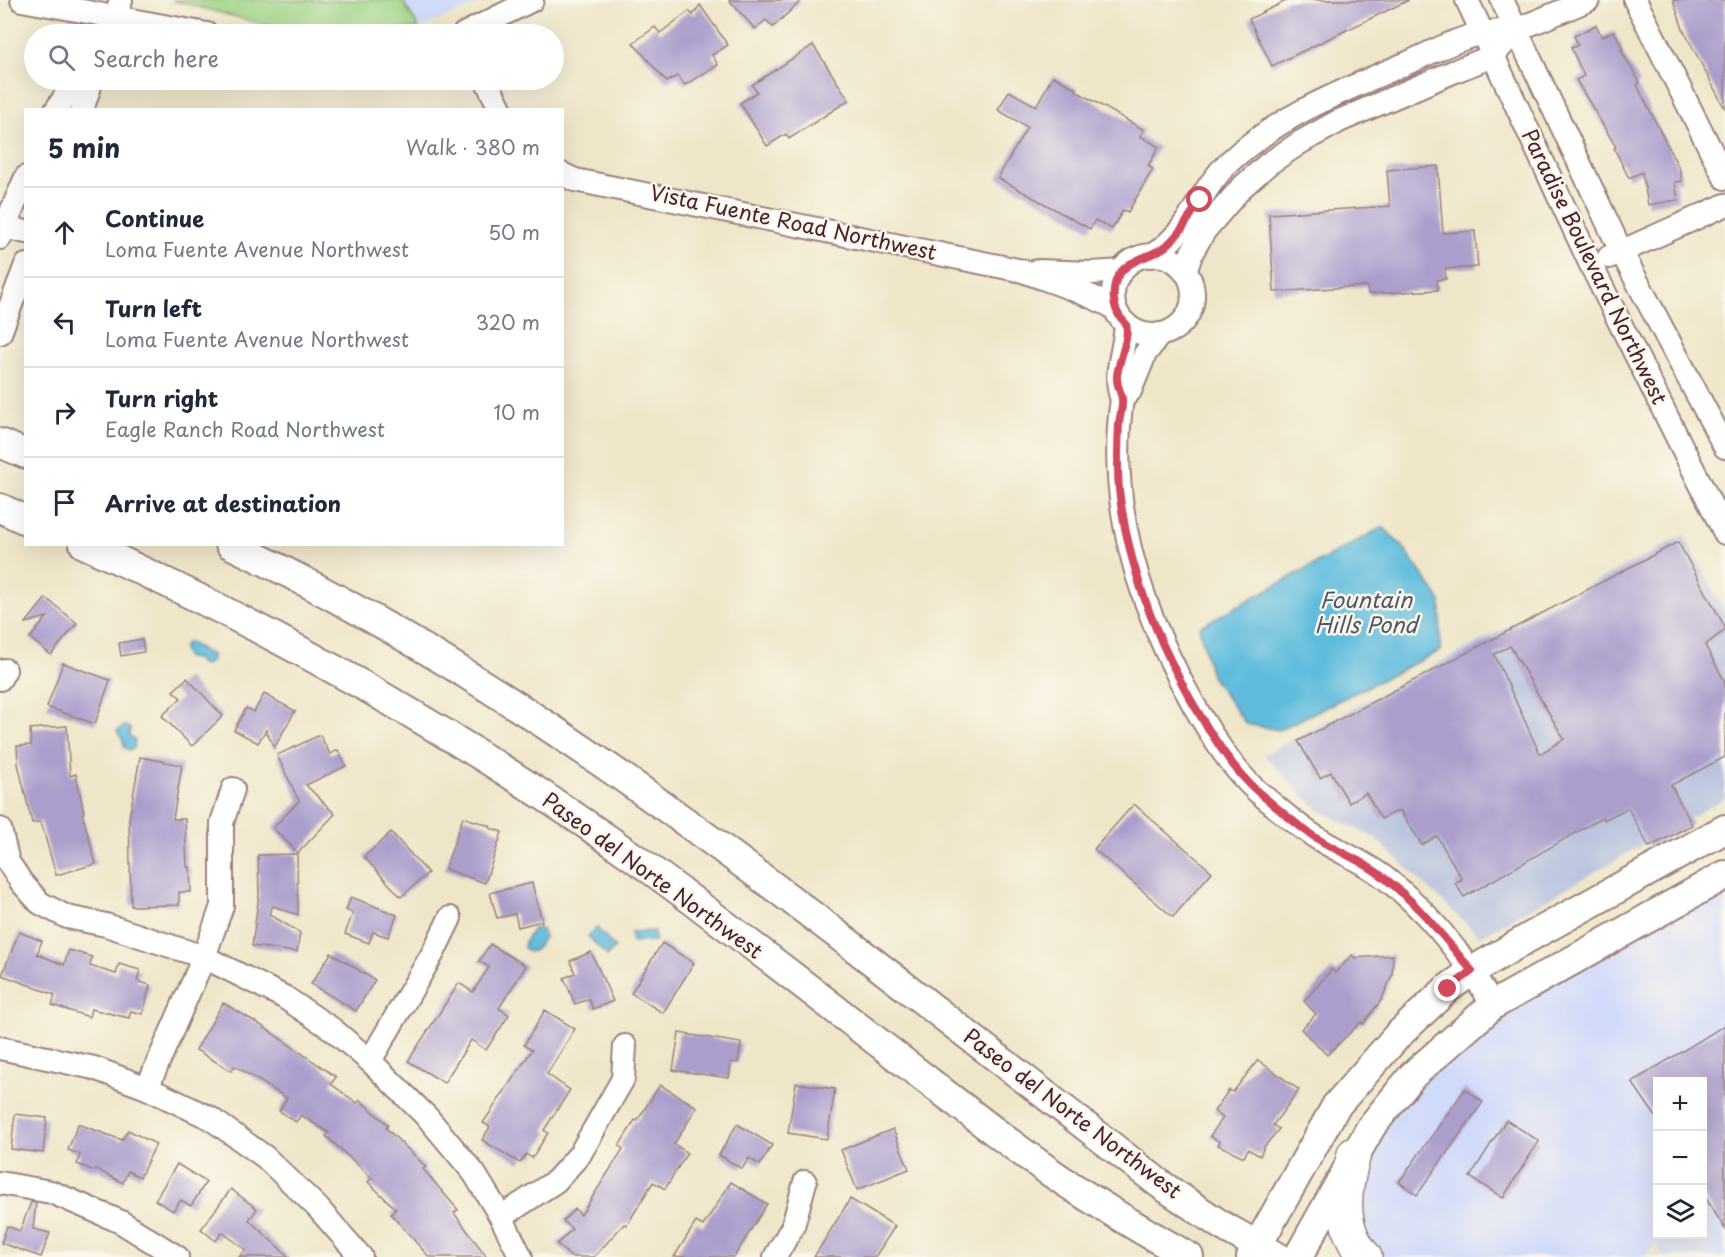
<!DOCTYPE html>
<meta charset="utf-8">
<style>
:root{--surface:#fff;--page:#f2f2f3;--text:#1f2937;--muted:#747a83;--line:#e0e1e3}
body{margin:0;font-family:"Playpen Sans",sans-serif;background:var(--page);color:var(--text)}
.controls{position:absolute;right:18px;bottom:18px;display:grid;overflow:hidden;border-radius:0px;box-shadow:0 6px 24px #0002}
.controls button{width:54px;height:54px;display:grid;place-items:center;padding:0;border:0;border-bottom:2px solid var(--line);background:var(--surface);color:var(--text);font:30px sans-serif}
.stop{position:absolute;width:18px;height:18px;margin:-14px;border:4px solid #d1495b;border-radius:50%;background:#fff}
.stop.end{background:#d1495b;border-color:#fff;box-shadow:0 2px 6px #0008}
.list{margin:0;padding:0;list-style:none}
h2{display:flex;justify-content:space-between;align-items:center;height:78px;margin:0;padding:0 24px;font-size:26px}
h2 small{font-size:20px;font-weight:400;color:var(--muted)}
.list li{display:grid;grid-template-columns:39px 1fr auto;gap:18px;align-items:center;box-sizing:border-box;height:90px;padding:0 24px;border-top:2px solid var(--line)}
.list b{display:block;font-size:22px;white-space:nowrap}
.list p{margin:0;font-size:20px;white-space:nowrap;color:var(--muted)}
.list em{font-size:20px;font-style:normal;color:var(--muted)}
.icon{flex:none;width:33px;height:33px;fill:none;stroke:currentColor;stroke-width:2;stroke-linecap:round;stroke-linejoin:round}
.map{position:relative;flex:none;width:1725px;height:1257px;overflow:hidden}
.search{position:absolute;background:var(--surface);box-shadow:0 6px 24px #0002;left:24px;top:24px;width:540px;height:66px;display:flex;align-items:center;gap:15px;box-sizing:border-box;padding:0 21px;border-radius:33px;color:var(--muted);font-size:22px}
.panel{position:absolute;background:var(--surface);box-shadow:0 6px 24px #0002;left:24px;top:108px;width:540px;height:438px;border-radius:0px}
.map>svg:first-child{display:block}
.built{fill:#d0daf9;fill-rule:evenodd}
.industrial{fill:#bac4de}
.green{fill:#9fd586;stroke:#747a58;stroke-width:1.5}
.water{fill:#5fbcdd;stroke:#546e84;stroke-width:1.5}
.building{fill:#ab9ecc;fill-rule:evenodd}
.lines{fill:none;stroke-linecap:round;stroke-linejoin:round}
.minor-casing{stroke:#9c827a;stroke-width:26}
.major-casing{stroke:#9c827a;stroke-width:32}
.highway-casing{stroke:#9c827a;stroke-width:36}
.minor{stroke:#fff;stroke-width:22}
.major{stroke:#fff;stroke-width:28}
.highway{stroke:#fff;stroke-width:33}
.route{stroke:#d1495b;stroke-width:8}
.labels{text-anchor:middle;stroke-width:5;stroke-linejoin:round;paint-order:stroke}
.street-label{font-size:21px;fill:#4a1f2b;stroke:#fbf7ec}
.water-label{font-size:22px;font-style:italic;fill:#515669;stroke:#fbf7ec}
</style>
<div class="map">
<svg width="1725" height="1257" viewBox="0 0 1725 1257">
<rect width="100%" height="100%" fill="#fbf7ec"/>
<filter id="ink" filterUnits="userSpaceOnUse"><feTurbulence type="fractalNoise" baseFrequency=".0167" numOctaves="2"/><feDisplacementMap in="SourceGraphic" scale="12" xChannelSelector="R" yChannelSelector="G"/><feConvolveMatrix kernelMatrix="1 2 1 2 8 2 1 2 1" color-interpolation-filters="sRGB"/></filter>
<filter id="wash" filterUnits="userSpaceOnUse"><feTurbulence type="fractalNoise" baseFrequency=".008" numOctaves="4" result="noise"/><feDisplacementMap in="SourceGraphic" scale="24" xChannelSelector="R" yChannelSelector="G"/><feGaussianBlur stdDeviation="1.35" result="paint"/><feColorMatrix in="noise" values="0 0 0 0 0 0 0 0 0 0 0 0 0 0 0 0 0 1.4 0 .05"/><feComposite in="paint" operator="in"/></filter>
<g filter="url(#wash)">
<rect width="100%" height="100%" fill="#efe6c9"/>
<g class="built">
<polygon points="402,0 489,0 419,28"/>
<path d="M1725 883V1257H1664L1656 1243 1644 1257H1378L1354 1224 1360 1165 1415 1087 1520 999ZM1658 1082H1702V1234H1658Z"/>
</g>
<polygon class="industrial" points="1684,535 1725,613 1725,798 1480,937 1375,838 1319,810 1264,755"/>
<polygon class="green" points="172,0 402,0 419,28 278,28"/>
<g class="water">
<polygon points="1383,527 1402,546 1441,601 1440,651 1279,730 1246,724 1211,676 1199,627"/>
<polygon points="188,642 211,655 212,660 206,665 202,665 196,659 187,658 183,651 184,645"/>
<polygon points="125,726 130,728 129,735 135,741 134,748 129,750 124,747 123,740 117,731"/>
<polygon points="539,928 543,931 544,937 535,950 529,952 524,948 525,941 533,929"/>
<polygon points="597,928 615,948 607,956 588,936"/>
<polygon points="654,931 655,941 632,942 631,932"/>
</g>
<g id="blocks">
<g class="building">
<polygon points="729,0 802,0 773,27 766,20 755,29"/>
<polygon points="1288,0 1409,0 1272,66 1249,19"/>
<polygon points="1673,0 1725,0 1725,109 1683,29"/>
<polygon points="700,5 728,45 712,55 718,65 685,85 677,76 667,82 633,43 655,27 660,33 689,11 693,15"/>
<polygon points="1596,25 1602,37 1614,31 1623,49 1621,50 1640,83 1637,85 1680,170 1682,181 1675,182 1678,200 1648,205 1642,172 1629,178 1614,148 1616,147 1576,80 1584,76 1571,48 1578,45 1574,36"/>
<polygon points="813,45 849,100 789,139 786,134 767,146 740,103 757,92 752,85"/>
<polygon points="1053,76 1077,89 1076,91 1144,130 1140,136 1159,147 1148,166 1153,169 1128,212 1123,210 1112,229 1095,220 1090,229 998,178 1027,127 998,110 1009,91 1036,106"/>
<polygon points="1438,166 1443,233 1475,231 1478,267 1445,269 1446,279 1437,280 1438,290 1368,294 1367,286 1274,292 1269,214 1390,206 1387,170"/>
<path d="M1678 542 1725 627V630L1705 645 1725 682V757L1671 785 1692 825 1649 847 1628 808 1604 820 1603 817 1464 897 1455 883 1462 879 1437 836 1422 845 1400 810 1381 819 1366 793 1349 803 1331 772 1320 778 1298 741ZM1510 646 1564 739 1540 754 1494 654Z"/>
<polygon points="46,598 77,623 51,655 30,638 47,617 26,623"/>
<polygon points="142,639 144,652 121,656 119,643"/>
<polygon points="63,663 110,680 95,724 47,707"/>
<polygon points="187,678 223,716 192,746 162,716 181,698 173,691"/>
<polygon points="264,694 295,711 274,748 266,730 258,743 234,730 246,708 254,712"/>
<polygon points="67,726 70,776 76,774 84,813 82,813 96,864 56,875 41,822 32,823 18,764 17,746 31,745 30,729"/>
<polygon points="320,735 330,754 338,750 346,766 306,785 335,814 298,853 273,828 299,801 277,755"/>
<polygon points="140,757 182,765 173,819 185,819 187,867 190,867 191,892 179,892 179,905 131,906 129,819"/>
<polygon points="1134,804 1212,872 1173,917 1094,849"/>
<polygon points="463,817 490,826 490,828 502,832 485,883 445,869"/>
<polygon points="391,832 428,873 401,897 364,857"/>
<polygon points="297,854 298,915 273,906 269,914 300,933 297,952 252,946 259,895 258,855"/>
<polygon points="532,883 542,921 518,927 515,914 497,918 490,893"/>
<polygon points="351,897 397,915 388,937 373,932 369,943 345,934 353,913 346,910"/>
<polygon points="19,932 42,941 37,954 64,965 69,950 92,957 90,966 116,974 119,964 140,970 137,981 150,985 143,1014 131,1011 129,1018 91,1009 89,1017 52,1005 55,995 2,975"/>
<polygon points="662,943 694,963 663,1013 631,993"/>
<polygon points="490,944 526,966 499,1008 509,1015 486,1050 471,1040 444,1083 408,1061 459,983 473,992 489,967 479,961"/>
<polygon points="591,952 613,1001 593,1009 589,999 575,1004 564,978 575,973 570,961"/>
<polygon points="331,953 375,980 356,1011 311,984"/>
<polygon points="1352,955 1355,958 1393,955 1392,975 1382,999 1363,1024 1361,1022 1327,1055 1301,1029 1316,1014 1304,1001 1332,969 1335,973"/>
<polygon points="223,1003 259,1024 336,1077 331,1084 357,1103 360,1100 388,1125 386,1128 426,1167 423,1169 458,1210 454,1213 487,1257 429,1257 391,1214 396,1209 368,1182 372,1178 326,1136 329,1133 301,1115 296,1122 279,1111 287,1098 235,1066 231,1071 196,1050"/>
<polygon points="545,1010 575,1029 547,1074 570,1090 544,1130 548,1133 532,1158 526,1154 520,1163 482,1140 490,1127 483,1123 532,1050 524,1045"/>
<polygon points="1725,1025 1725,1229 1702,1192 1702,1082 1658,1082 1658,1120 1632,1082"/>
<polygon points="679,1033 741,1043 738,1063 731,1062 729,1078 673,1070"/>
<polygon points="1258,1060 1299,1090 1273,1125 1279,1129 1264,1147 1260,1156 1248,1149 1244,1157 1218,1145 1220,1142 1210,1136 1223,1118 1214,1111 1229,1090 1233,1092"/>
<polygon points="796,1083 835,1089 827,1139 788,1133"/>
<polygon points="660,1085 697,1107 674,1144 687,1153 665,1189 653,1182 627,1225 624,1224 594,1257 571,1257 557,1244 572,1229 563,1221 575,1209 581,1215 623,1149 619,1146 635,1120 637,1121"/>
<polygon points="1465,1089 1483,1102 1417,1195 1399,1182"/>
<polygon points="15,1114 47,1118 43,1153 11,1149"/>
<polygon points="1506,1120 1539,1141 1503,1198 1470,1177"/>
<polygon points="78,1124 122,1140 128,1130 156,1144 140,1177 128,1171 123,1183 96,1169 95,1171 77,1164 80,1154 68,1150"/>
<polygon points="737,1124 772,1145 760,1165 749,1158 742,1169 719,1155"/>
<polygon points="893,1129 909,1169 857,1190 841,1150"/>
<polygon points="177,1164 206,1182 191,1206 181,1200 173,1211 155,1200"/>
<polygon points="731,1182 767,1204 734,1257 674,1257 696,1222 703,1226"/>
<polygon points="231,1189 257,1209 249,1220 289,1257 239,1257 246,1250 222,1232 216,1241 201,1229"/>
<polygon points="850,1199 895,1226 875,1257 814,1257"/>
<polygon points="31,1202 36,1203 33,1229 50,1233 41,1257 1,1243 7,1226 20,1231"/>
</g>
</g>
</g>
<g filter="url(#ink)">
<use href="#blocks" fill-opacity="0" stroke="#9c827a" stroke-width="1.5"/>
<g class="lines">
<defs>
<g id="minor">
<polyline points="22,0 207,34"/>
<polyline points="1467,0 1592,267 1725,533"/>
<polyline points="1502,0 1621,251 1725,447"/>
<polyline points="1635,0 1725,178"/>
<polyline points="1516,30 1588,0"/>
<polyline points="109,34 121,0"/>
<polyline points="464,34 532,0"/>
<polyline points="486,80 501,110"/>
<polyline points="56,110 76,80"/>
<polyline points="82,110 92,80"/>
<path d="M562 174 575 180 1023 271C1055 283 1086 292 1115 308"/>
<polyline points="0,226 26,232"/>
<polyline points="0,238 26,177"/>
<circle cx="1153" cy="295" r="40"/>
<path d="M1151 256C1191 232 1197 193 1229 162 1281 114 1347 89 1412 61 1432 52 1463 36 1484 33 1494 31 1505 31 1516 30L1493 56 1455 71 1339 121 1301 142 1268 164 1241 188 1205 230 1192 252 1185 272"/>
<polyline points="1609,257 1725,205"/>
<polyline points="1037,271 1092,273 1122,271"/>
<path d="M1126 324C1125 350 1112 375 1122 399L1130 391 1145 354 1160 334"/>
<polyline points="0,333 26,265"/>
<path d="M1122 399C1106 508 1142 614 1195 707 1212 736 1232 769 1257 791 1275 806 1295 824 1314 836 1337 851 1363 861 1385 878 1429 911 1465 959 1493 1005"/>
<polyline points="0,679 5,670"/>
<polyline points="0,829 8,862 22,883 40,903 67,917 106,925 204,957 284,997 332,1029 370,1061 428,1118 474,1173 501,1217 521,1257"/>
<polyline points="0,1048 94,1068 147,1088 210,1118 265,1157 317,1207 361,1257"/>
<polyline points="370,1061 433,953 450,918"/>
<polyline points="147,1088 204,957 222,906 222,823 233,789"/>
<polyline points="0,1183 51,1192 121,1222 177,1257"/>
<polyline points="501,1217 556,1181 580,1154 623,1079 625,1046"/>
<polyline points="775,1257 793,1226 805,1182"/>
</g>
<g id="major">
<polyline points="0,443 26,454"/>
<polyline points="0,508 26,520"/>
<path d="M84 544C277 631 463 736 636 859 736 931 833 1008 931 1083 972 1114 1012 1146 1053 1174 1097 1204 1143 1231 1189 1257"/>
<path d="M230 544C460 654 666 803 868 958 965 1033 1063 1108 1160 1184L1221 1225 1278 1257"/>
<polyline points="1251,1257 1336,1106 1397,1036 1447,989 1472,971 1528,938 1725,829"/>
<polyline points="1298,1257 1371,1127 1413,1075 1493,1005 1725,875"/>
</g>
<path id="highway" d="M1354 1154C1344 1190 1338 1226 1365 1257"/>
</defs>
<use href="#minor" class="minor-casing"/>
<use href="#major" class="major-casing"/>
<use href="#highway" class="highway-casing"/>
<use href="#minor" class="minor"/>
<use href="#major" class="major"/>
<use href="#highway" class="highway"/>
</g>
</g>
<g class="lines" filter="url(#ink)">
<path class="route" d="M1200 200C1190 217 1181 233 1166 246 1149 259 1126 258 1116 280 1112 292 1113 306 1120 317 1121 318 1126 324 1126 324 1130 338 1118 362 1117 376 1116 385 1121 391 1122 399 1123 406 1120 416 1119 423 1118 445 1117 468 1119 490 1129 574 1162 655 1207 727 1221 749 1237 773 1257 791 1275 806 1294 823 1313 836 1337 852 1365 861 1387 880 1420 906 1445 939 1472 971L1448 989"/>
</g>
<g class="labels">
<g class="street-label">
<text transform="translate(793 223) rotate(12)" y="7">Vista Fuente Road Northwest</text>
<text transform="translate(1594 267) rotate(64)" y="7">Paradise Boulevard Northwest</text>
<text transform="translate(652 876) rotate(36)" y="7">Paseo del Norte Northwest</text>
<text transform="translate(1072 1114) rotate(37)" y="7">Paseo del Norte Northwest</text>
</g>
<g class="water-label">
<text x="1366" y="608">Fountain<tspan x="1366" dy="25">Hills Pond</tspan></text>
</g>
</g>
</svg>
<div class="controls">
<button>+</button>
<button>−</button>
<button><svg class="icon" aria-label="layers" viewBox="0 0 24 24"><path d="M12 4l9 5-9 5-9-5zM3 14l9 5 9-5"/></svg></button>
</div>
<div class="stop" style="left:1200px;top:200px"></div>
<div class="stop end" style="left:1448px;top:989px"></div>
<div class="search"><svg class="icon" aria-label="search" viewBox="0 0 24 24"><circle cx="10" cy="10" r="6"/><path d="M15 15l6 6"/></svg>Search here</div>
<section class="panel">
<h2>5 min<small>Walk · 380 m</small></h2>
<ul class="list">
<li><svg class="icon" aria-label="ahead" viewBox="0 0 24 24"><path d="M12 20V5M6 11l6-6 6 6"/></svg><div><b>Continue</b><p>Loma Fuente Avenue Northwest</p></div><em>50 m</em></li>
<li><svg class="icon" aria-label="left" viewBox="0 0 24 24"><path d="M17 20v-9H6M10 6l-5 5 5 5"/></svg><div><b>Turn left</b><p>Loma Fuente Avenue Northwest</p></div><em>320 m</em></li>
<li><svg class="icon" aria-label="right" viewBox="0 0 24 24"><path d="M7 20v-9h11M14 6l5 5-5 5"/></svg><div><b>Turn right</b><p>Eagle Ranch Road Northwest</p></div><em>10 m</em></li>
<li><svg class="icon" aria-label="arrive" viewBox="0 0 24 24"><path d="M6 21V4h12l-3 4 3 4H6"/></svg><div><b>Arrive at destination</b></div></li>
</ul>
</section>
</div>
